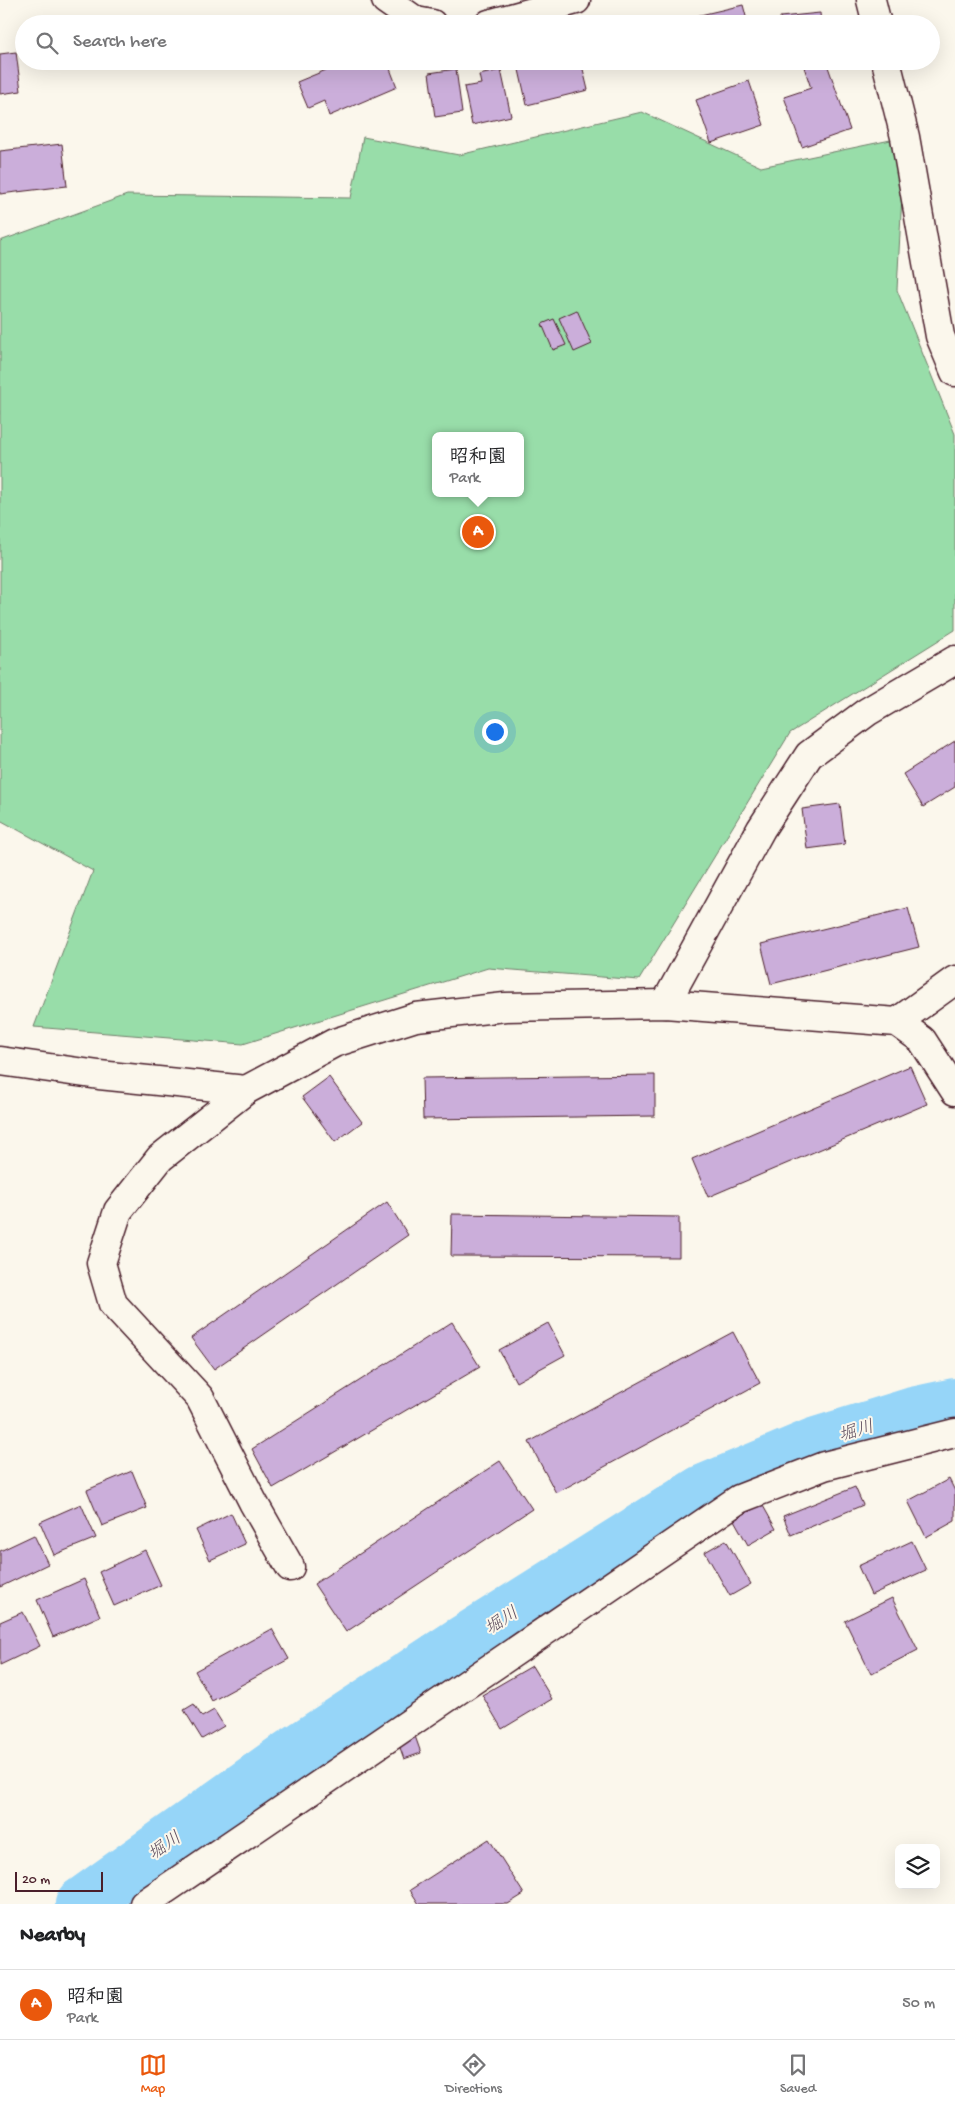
<!DOCTYPE html>
<meta charset="utf-8">
<style>
:root{--surface:#fff;--page:#f6f6f6;--text:#202124;--muted:#757577;--line:#e0e0e0;--accent:#ea580c}
body{margin:0;font-family:"Gochi Hand","Klee One",sans-serif;background:var(--page);color:var(--text)}
.controls{position:absolute;right:15px;bottom:15px;display:grid;overflow:hidden;border-radius:8px;box-shadow:0 5px 20px #0002}
.controls button{width:45px;height:45px;display:grid;place-items:center;padding:0;border:0;border-bottom:1px solid var(--line);background:var(--surface);color:var(--text);font:25px sans-serif}
.scale{position:absolute;left:15px;bottom:12px;width:88px;box-sizing:border-box;padding-left:5px;border:2px solid #4a1f2b;border-top:0;font-size:14px;line-height:18px;white-space:nowrap;color:#4a1f2b;-webkit-text-stroke:4px #fbf7ec;paint-order:stroke}
.you{position:absolute;left:494px;top:731px;width:18px;height:18px;margin:-12px;border:4px solid #fff;border-radius:50%;background:#1a73e8;box-shadow:0 0 0 8px #1a73e833}
.badge{display:grid;place-items:center;width:32px;height:32px;border-radius:50%;background:var(--accent);color:#fff;font-size:16px;font-weight:700}
.pin{position:absolute;translate:-50% -50%;border:2px solid #fff;box-shadow:0 1px 5px #0006}
.popup{position:absolute;left:432px;top:432px;width:92px;height:65px;box-sizing:border-box;display:grid;place-content:center;border-radius:8px;background:var(--surface);filter:drop-shadow(0 1px 4px #0005);font-size:16px;white-space:nowrap;color:var(--muted)}
.popup b{font-size:19px;color:var(--text)}
.popup::after{content:'';position:absolute;left:50%;top:100%;margin-left:-10px;border:10px solid transparent;border-top-color:var(--surface)}
.list{margin:0;padding:0;list-style:none}
h2{display:flex;justify-content:space-between;align-items:center;height:65px;margin:0;padding:0 20px;font-size:21px}
h2 small{font-size:16px;font-weight:400;color:var(--muted)}
.list li{display:grid;grid-template-columns:32px 1fr auto;gap:15px;align-items:center;box-sizing:border-box;height:70px;padding:0 20px;border-top:1px solid var(--line)}
.list b{display:block;font-size:19px;white-space:nowrap}
.list p{margin:0;font-size:16px;white-space:nowrap;color:var(--muted)}
.list em{font-size:16px;font-style:normal;color:var(--muted)}
.icon{flex:none;width:28px;height:28px;fill:none;stroke:currentColor;stroke-width:2;stroke-linecap:round;stroke-linejoin:round}
.map{position:relative;flex:none;width:955px;height:1904px;overflow:hidden}
.search{position:absolute;background:var(--surface);box-shadow:0 5px 20px #0002;left:15px;right:15px;top:15px;height:55px;display:flex;align-items:center;gap:12px;box-sizing:border-box;padding:0 18px;border-radius:28px;color:var(--muted);font-size:19px}
.sheet{height:135px;background:var(--surface)}
nav{display:flex;justify-content:space-around;align-items:center;box-sizing:border-box;height:70px;border-top:1px solid var(--line);background:var(--surface);font-size:14px;color:var(--muted)}
nav a{display:grid;justify-items:center;gap:2px}
nav .on{color:var(--accent)}
.map>svg:first-child{display:block}
.green{fill:#98dda9;stroke:#717e6a;fill-rule:evenodd}
.lines{fill:none;stroke-linecap:round;stroke-linejoin:round}
.river{stroke:#96d5f8;stroke-width:52}
.building{fill:#cbaeda;stroke:#4a1f2b}
.minor-casing{stroke:#4a1f2b;stroke-width:31}
.minor{stroke:#fbf7ec;stroke-width:28}
.labels{text-anchor:middle;stroke-width:4;stroke-linejoin:round;paint-order:stroke}
.water-label{font-size:18px;font-style:italic;fill:#5d4c5e;stroke:#fbf7ec}
</style>
<div class="map">
<svg width="955" height="1904" viewBox="0 0 955 1904">
<rect width="100%" height="100%" fill="#fbf7ec"/>
<filter id="ink" filterUnits="userSpaceOnUse"><feTurbulence type="fractalNoise" baseFrequency=".02" numOctaves="2"/><feDisplacementMap in="SourceGraphic" scale="10" xChannelSelector="R" yChannelSelector="G"/><feConvolveMatrix kernelMatrix="1 2 1 2 8 2 1 2 1" color-interpolation-filters="sRGB"/></filter>
<g filter="url(#ink)">
<path class="green" d="M642 112 761 167 905 137 897 290 955 434V630L790 733 639 980 488 968 243 1044 34 1027 93 871 0 820V241L127 195 351 198 363 137 459 155ZM436 436H520V493H436Z"/>
<g class="lines">
<polyline class="river" points="81,1904 283,1760 459,1644 702,1491 816,1443 913,1413 955,1404"/>
</g>
<g class="building">
<polygon points="743,5 748,24 680,24 679,20"/>
<polygon points="820,13 821,24 780,24 780,17"/>
<polygon points="16,52 21,91 0,94 0,54"/>
<polygon points="348,61 364,61 366,67 380,61 387,61 397,87 329,116 324,101 308,108 297,82"/>
<polygon points="517,61 581,61 588,90 527,105"/>
<polygon points="812,61 826,61 850,130 802,147 784,97 811,88 803,64"/>
<polygon points="456,69 462,113 435,117 429,73"/>
<polygon points="501,70 511,116 472,125 464,87 481,84 479,75"/>
<polygon points="749,81 764,125 711,143 696,100"/>
<polygon points="62,144 67,186 0,194 0,151"/>
<polygon points="577,310 592,344 574,352 559,318"/>
<polygon points="554,319 566,345 553,350 542,324"/>
<polygon points="955,741 955,787 923,807 903,774"/>
<polygon points="840,804 845,844 807,849 802,809"/>
<polygon points="908,908 919,947 771,984 761,944"/>
<polygon points="910,1066 927,1104 708,1197 692,1159"/>
<polygon points="655,1075 655,1116 423,1119 422,1078"/>
<polygon points="329,1077 362,1122 335,1142 302,1097"/>
<polygon points="387,1202 408,1235 214,1369 191,1338"/>
<polygon points="452,1214 679,1217 679,1257 451,1256"/>
<polygon points="452,1322 480,1367 273,1488 252,1449"/>
<polygon points="548,1323 565,1355 516,1382 499,1350"/>
<polygon points="733,1332 760,1383 556,1493 529,1442"/>
<polygon points="500,1461 532,1509 346,1632 314,1584"/>
<polygon points="132,1471 147,1508 102,1526 87,1490"/>
<polygon points="949,1479 955,1491 955,1521 926,1537 908,1501"/>
<polygon points="855,1487 863,1505 791,1535 783,1516"/>
<polygon points="81,1504 96,1538 54,1555 40,1522"/>
<polygon points="762,1504 776,1529 748,1545 734,1520"/>
<polygon points="231,1513 245,1544 210,1560 196,1530"/>
<polygon points="34,1535 48,1564 0,1587 0,1551"/>
<polygon points="726,1540 751,1584 730,1596 705,1552"/>
<polygon points="912,1541 926,1570 871,1595 858,1566"/>
<polygon points="145,1550 161,1585 114,1606 99,1572"/>
<polygon points="84,1579 100,1616 53,1637 37,1600"/>
<polygon points="892,1598 918,1650 871,1674 845,1621"/>
<polygon points="23,1612 40,1646 0,1665 0,1622"/>
<polygon points="272,1629 289,1659 212,1701 195,1671"/>
<polygon points="532,1666 552,1699 502,1729 482,1695"/>
<polygon points="194,1704 202,1717 214,1710 224,1726 202,1739 184,1710"/>
<polygon points="415,1736 421,1753 404,1759 398,1742"/>
<polygon points="489,1839 524,1894 508,1904 419,1904 410,1890"/>
</g>
<g class="lines">
<defs>
<g id="minor">
<polyline points="386,0 416,21 432,24"/>
<polyline points="871,0 877,24"/>
<polyline points="489,24 576,0"/>
<polyline points="886,61 905,137 940,336 955,372"/>
<polyline points="665,1004 761,829 809,755 867,712 955,660"/>
<polyline points="897,1022 955,980"/>
<polyline points="0,1061 99,1075 246,1090"/>
<polyline points="290,1567 253,1502 200,1398 113,1304 101,1263 118,1211 160,1158 246,1090 334,1043 416,1017 505,1007 665,1004 897,1022 922,1040 955,1091"/>
<polyline points="144,1904 739,1499 824,1466 955,1433"/>
</g>
</defs>
<use href="#minor" class="minor-casing"/>
<use href="#minor" class="minor"/>
</g>
</g>
<g class="labels">
<g class="water-label">
<text transform="translate(856 1430) rotate(-17)" y="6">堀川</text>
<text transform="translate(501 1620) rotate(-33)" y="6">堀川</text>
<text transform="translate(164 1845) rotate(-35)" y="6">堀川</text>
</g>
</g>
</svg>
<div class="controls">
<button><svg class="icon" aria-label="layers" viewBox="0 0 24 24"><path d="M12 4l9 5-9 5-9-5zM3 14l9 5 9-5"/></svg></button>
</div>
<div class="scale">20 m</div>
<div class="you"></div>
<div class="pin badge" style="left:478px;top:532px">A</div>
<div class="popup"><b>昭和園</b>Park</div>
<div class="search"><svg class="icon" aria-label="search" viewBox="0 0 24 24"><circle cx="10" cy="10" r="6"/><path d="M15 15l6 6"/></svg>Search here</div>
</div>
<section class="sheet">
<h2>Nearby<small></small></h2>
<ul class="list">
<li><span class="badge">A</span><div><b>昭和園</b><p>Park</p></div><em>50 m</em></li>
</ul>
</section>
<nav>
<a class="on"><svg class="icon" aria-label="map" viewBox="0 0 24 24"><path d="M3 6l6-2 6 2 6-2v14l-6 2-6-2-6 2zM9 4v14M15 6v14"/></svg>Map</a>
<a><svg class="icon" aria-label="directions" viewBox="0 0 24 24"><path d="M12 3l9 9-9 9-9-9zM9 14v-3h6M13 9l2 2-2 2"/></svg>Directions</a>
<a><svg class="icon" aria-label="saved" viewBox="0 0 24 24"><path d="M7 4h10v16l-5-4-5 4z"/></svg>Saved</a>
</nav>
